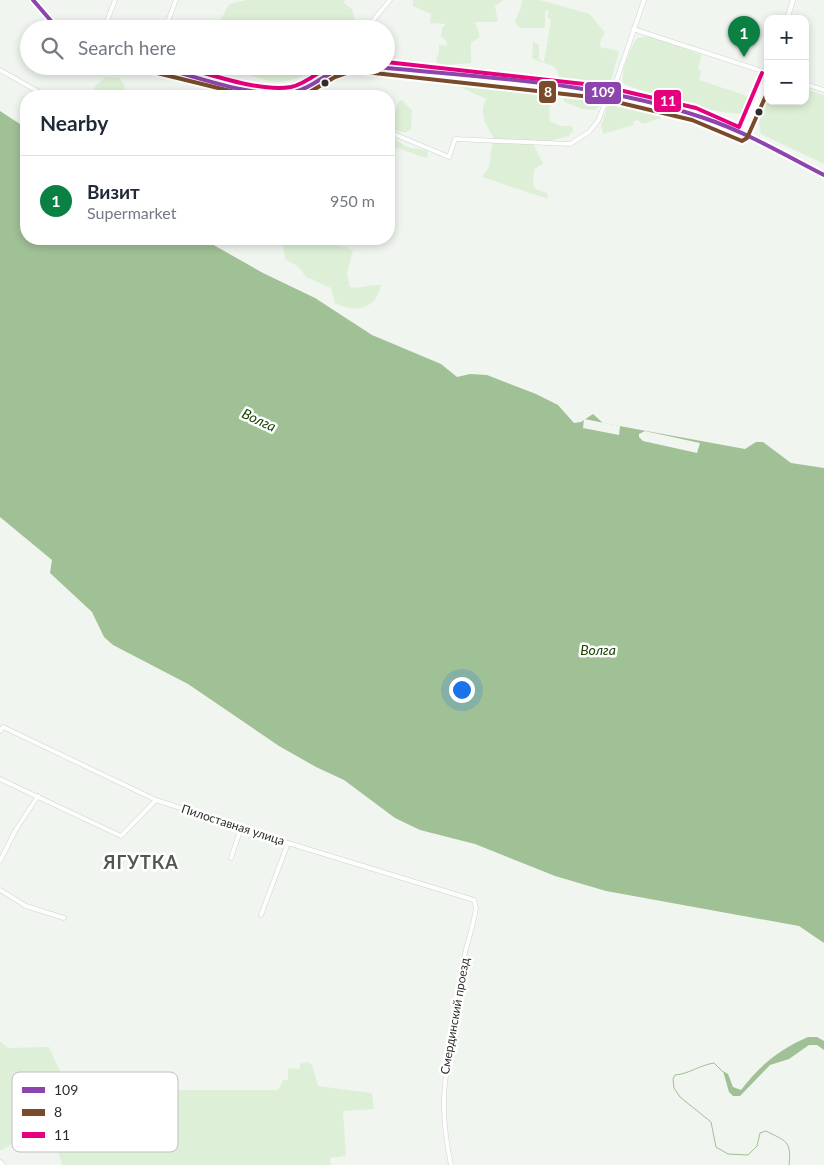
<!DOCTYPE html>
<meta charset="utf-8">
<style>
:root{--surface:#fff;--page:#f2f2f3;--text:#1f2937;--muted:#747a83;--line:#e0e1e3;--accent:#0b8043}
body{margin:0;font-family:Lato,sans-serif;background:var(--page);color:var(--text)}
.controls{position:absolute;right:15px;top:15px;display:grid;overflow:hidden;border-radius:10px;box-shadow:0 2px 8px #0003}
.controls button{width:45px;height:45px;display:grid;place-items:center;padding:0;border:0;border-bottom:1px solid var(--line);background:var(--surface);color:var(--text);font:25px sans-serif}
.you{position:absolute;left:461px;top:689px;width:18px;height:18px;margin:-12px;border:4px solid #fff;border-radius:50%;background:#1a73e8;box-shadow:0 0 0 8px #1a73e833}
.badge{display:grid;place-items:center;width:32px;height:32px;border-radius:50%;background:var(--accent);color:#fff;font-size:16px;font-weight:700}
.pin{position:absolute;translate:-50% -41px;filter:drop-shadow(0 1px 2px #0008)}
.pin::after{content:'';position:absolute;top:26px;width:18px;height:15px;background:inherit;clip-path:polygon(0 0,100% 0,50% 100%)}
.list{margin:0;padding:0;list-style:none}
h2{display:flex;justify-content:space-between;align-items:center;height:65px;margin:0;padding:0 20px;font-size:21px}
h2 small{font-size:16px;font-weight:400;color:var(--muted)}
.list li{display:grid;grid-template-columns:32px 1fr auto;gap:15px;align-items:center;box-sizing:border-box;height:90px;padding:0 20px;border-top:1px solid var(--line)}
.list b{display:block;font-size:19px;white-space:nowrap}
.list p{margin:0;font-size:16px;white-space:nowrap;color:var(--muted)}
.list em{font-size:16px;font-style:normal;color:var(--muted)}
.icon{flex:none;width:28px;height:28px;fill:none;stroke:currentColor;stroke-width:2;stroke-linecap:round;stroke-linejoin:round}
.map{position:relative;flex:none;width:824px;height:1165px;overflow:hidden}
.search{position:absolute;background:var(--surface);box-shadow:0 2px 8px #0003;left:20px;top:20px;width:375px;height:55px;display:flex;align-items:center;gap:12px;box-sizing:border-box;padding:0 18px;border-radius:28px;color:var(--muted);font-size:19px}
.panel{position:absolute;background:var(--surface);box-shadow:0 2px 8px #0003;left:20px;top:90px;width:375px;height:155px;border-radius:20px}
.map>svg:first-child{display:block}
.green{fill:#ddf0d7}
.water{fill:#a0c096}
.pier{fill:#f1f5f0}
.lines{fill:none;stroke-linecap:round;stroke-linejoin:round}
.stream{stroke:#a0c096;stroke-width:1}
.minor-casing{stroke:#cfd2ce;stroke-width:5}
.tertiary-casing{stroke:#cfd2ce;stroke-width:5.5}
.secondary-casing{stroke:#cfd2ce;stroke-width:6}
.minor{stroke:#fdfefd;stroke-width:4}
.tertiary{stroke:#fdfefd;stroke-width:4.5}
.secondary{stroke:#f1f4f0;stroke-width:5}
.bus-1-casing{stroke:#fff;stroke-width:8}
.bus-2-casing{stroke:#fff;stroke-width:8}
.bus-3-casing{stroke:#fff;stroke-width:8}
.bus-1{stroke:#8e44ad;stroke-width:4}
.bus-2{stroke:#7a4b2a;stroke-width:4}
.bus-3{stroke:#e5007d;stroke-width:4}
.bus-dot{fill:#2c2e2b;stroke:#fff;stroke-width:2}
.labels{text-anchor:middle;stroke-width:5;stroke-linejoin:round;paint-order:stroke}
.street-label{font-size:12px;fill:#2c2e2b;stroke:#fff}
.water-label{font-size:14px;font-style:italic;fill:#194204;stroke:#fff}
.district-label{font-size:18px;font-weight:bold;letter-spacing:1px;fill:#525850;stroke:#fff}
.key{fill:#fff;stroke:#c0c0bf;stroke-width:1}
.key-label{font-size:14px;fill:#2c2e2b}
.line-badge{stroke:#fff;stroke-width:2}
.badge-label{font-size:14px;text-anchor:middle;font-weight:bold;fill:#fff}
</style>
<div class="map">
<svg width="824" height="1165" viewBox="0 0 824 1165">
<rect width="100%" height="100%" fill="#f1f5f0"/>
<g class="green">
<polygon points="247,0 345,0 344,3 352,9 355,22 363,23 360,29 216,29 229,4"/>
<polygon points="413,0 503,0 495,6 498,22 475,22 480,37 471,43 471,63 438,66 436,59 439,52 439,45 446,46 447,42 441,36 442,28 446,24 430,23 431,14 413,6"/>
<path d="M522 0H540L590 14 605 33 601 39 600 47 619 51 610 84 606 90 562 83C558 78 559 72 555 68 552 64 538 62 532 58L533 42 539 44V59L544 62 551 19 547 17 549 10 545 11V28H520L515 22C517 13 522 9 522 0Z"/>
<path d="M650 36 702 55 698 69 701 71 699 80 747 96 749 103 744 114C719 114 695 105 671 98 655 93 638 91 623 83 621 70 630 49 637 38Z"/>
<path d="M238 66H320C284 87 277 86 240 71Z"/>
<polygon points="106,77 119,78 125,85 121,96 92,96 96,85"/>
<path d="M460 83 555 92 557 97 549 108 550 121 561 126H572L573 131 569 136 534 145 543 164 534 169 533 184 536 189 547 193 548 199 482 177 489 167 493 136C485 124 479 113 486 99L458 86Z"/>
<polygon points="805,89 824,95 824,164 761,134 759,122 765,95 768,95 768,101 790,103 805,101"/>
<polygon points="564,93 602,98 603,101 596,110 583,109 564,102"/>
<polygon points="402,100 412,110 411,129 405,133 389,128 389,122 393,120 398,102"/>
<polygon points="609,100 659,113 661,118 642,124 638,120 634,121 633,125 603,134 601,126"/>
<polygon points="389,136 409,148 427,150 428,155 426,158 389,145"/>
<path d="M286 239H330V244L347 247 353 250 347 274 350 287C362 289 370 284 381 285 376 309 357 314 335 303L331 288 306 277 299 267 285 259 283 243Z"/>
<polygon points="0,1041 8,1048 49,1047 64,1080 63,1091 53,1106 52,1118 2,1150 0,1150"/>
<polygon points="307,1062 312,1065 318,1086 372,1093 374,1109 343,1111 346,1156 330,1158 331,1165 62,1165 56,1144 49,1131 36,1135 57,1122 78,1090 159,1088 162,1090 278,1090 283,1080 288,1080 288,1068 300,1069 300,1064"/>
</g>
<g class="water">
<polygon points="0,111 26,128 26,239 203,239 263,273 315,298 372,335 441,364 457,377 470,374 487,375 536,394 558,405 574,423 581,422 593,414 603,423 745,449 756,442 763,442 791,463 824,468 824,943 799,926 606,891 555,876 475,844 420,830 395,818 344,780 316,767 279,746 188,684 113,645 104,637 92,612 50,573 52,560 0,517"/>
<path d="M808 1037H817L824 1041V1050L817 1045H809L789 1059 770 1065 740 1096H733L729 1092 723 1071 728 1074 733 1087 741 1090C759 1066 780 1049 808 1037Z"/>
</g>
<g class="pier">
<polygon points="584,419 620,426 619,435 583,428"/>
<polygon points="645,431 700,443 697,453 643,441 639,437 639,434"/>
</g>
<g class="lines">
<path class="stream" d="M723 1072 714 1063C700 1065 689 1074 675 1075L673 1079 674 1088 680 1097 711 1122 716 1147 728 1154 748 1155 757 1146 760 1133 766 1131C785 1141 792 1140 789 1165"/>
<defs>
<g id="minor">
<polyline points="104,29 115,0"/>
<polyline points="165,29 176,0"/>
<polyline points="366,29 390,0"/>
<polyline points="633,29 768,73"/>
<polyline points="0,70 46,96"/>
<polyline points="805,84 824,90"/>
<polyline points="300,91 307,96"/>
<polyline points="389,132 449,157 455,139 570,144 589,132 598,121 609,94 616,82 644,0"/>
<path d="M0 731 3 727 156 800 288 843 474 900 476 908C473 930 464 950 461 972 460 983 461 995 459 1006 446 1069 437 1100 451 1165"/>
<polyline points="0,779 121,836 156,800"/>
<polyline points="231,858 241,828"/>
<polyline points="0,861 15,831 38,796"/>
<polyline points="0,890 26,906 64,918"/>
<polyline points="261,915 288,843"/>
</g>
<g id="tertiary">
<polyline points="787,19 793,0"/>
<polyline points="742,135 768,75"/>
<polyline points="0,1162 3,1165"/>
</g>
<g id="secondary">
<polyline points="33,0 58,29"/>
<path d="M155 66C188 74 262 98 292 93 313 89 326 70 347 66"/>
<path d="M366 66C475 78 601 82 704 118 745 132 785 156 824 175"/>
</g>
</defs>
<use href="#minor" class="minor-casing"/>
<use href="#tertiary" class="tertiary-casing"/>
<use href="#secondary" class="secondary-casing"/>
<use href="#minor" class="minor"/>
<use href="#tertiary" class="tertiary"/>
<use href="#secondary" class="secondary"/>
<defs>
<g id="bus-1">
<polyline points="33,0 58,29"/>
<path d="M156 66C191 75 261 101 295 92 314 87 327 72 346 66"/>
<path d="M368 66C481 78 597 81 704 118 746 132 785 155 824 175"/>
</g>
<g id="bus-2">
<polyline points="153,72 251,96"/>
<polyline points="365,72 600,98 692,120 742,141 747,138 768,91"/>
<polyline points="303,96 335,77 349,72"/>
</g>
<g id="bus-3">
<polyline points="386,62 602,86 696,108 739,127 762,73"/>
<path d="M180 66C212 75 259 92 291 87 305 84 317 73 329 66"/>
</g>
</defs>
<use href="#bus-1" class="bus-1-casing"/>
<use href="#bus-2" class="bus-2-casing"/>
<use href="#bus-3" class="bus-3-casing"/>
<use href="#bus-1" class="bus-1"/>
<use href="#bus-2" class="bus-2"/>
<use href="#bus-3" class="bus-3"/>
</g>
<g class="bus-dot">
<circle cx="325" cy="83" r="4.5"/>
<circle cx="759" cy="112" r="4.5"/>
</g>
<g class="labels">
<g class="street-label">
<text transform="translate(233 825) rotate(18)" y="4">Пилоставная улица</text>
<text transform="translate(455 1016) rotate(-80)" y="4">Смердинский проезд</text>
</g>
<g class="water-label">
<text transform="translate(259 420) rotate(25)" y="5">Волга</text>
<text x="598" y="655">Волга</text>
</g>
<g class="district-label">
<text x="141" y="869">ЯГУТКА</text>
</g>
</g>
<rect x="12" y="1072" width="166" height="80" rx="8" class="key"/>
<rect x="22" y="1087" width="23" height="6" fill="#8e44ad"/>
<rect x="22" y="1109" width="23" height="7" fill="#7a4b2a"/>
<rect x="22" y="1132" width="23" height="6" fill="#e5007d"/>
<g class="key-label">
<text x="54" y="1095">109</text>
<text x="54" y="1117">8</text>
<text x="54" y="1140">11</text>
</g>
<g class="line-badge">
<rect x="538" y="80" width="19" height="24" rx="5" fill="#7a4b2a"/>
<rect x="584" y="81" width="38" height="24" rx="5" fill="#8e44ad"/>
<rect x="653" y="89" width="29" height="24" rx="5" fill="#e5007d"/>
</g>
<g class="badge-label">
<text x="548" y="97">8</text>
<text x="603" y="97">109</text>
<text x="668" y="106">11</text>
</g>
</svg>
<div class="controls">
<button>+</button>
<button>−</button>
</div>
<div class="you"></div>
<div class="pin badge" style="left:744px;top:57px">1</div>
<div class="search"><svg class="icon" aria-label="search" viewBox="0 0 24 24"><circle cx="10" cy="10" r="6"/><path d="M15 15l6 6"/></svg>Search here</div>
<section class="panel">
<h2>Nearby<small></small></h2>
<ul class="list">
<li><span class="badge">1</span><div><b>Визит</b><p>Supermarket</p></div><em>950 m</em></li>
</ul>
</section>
</div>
